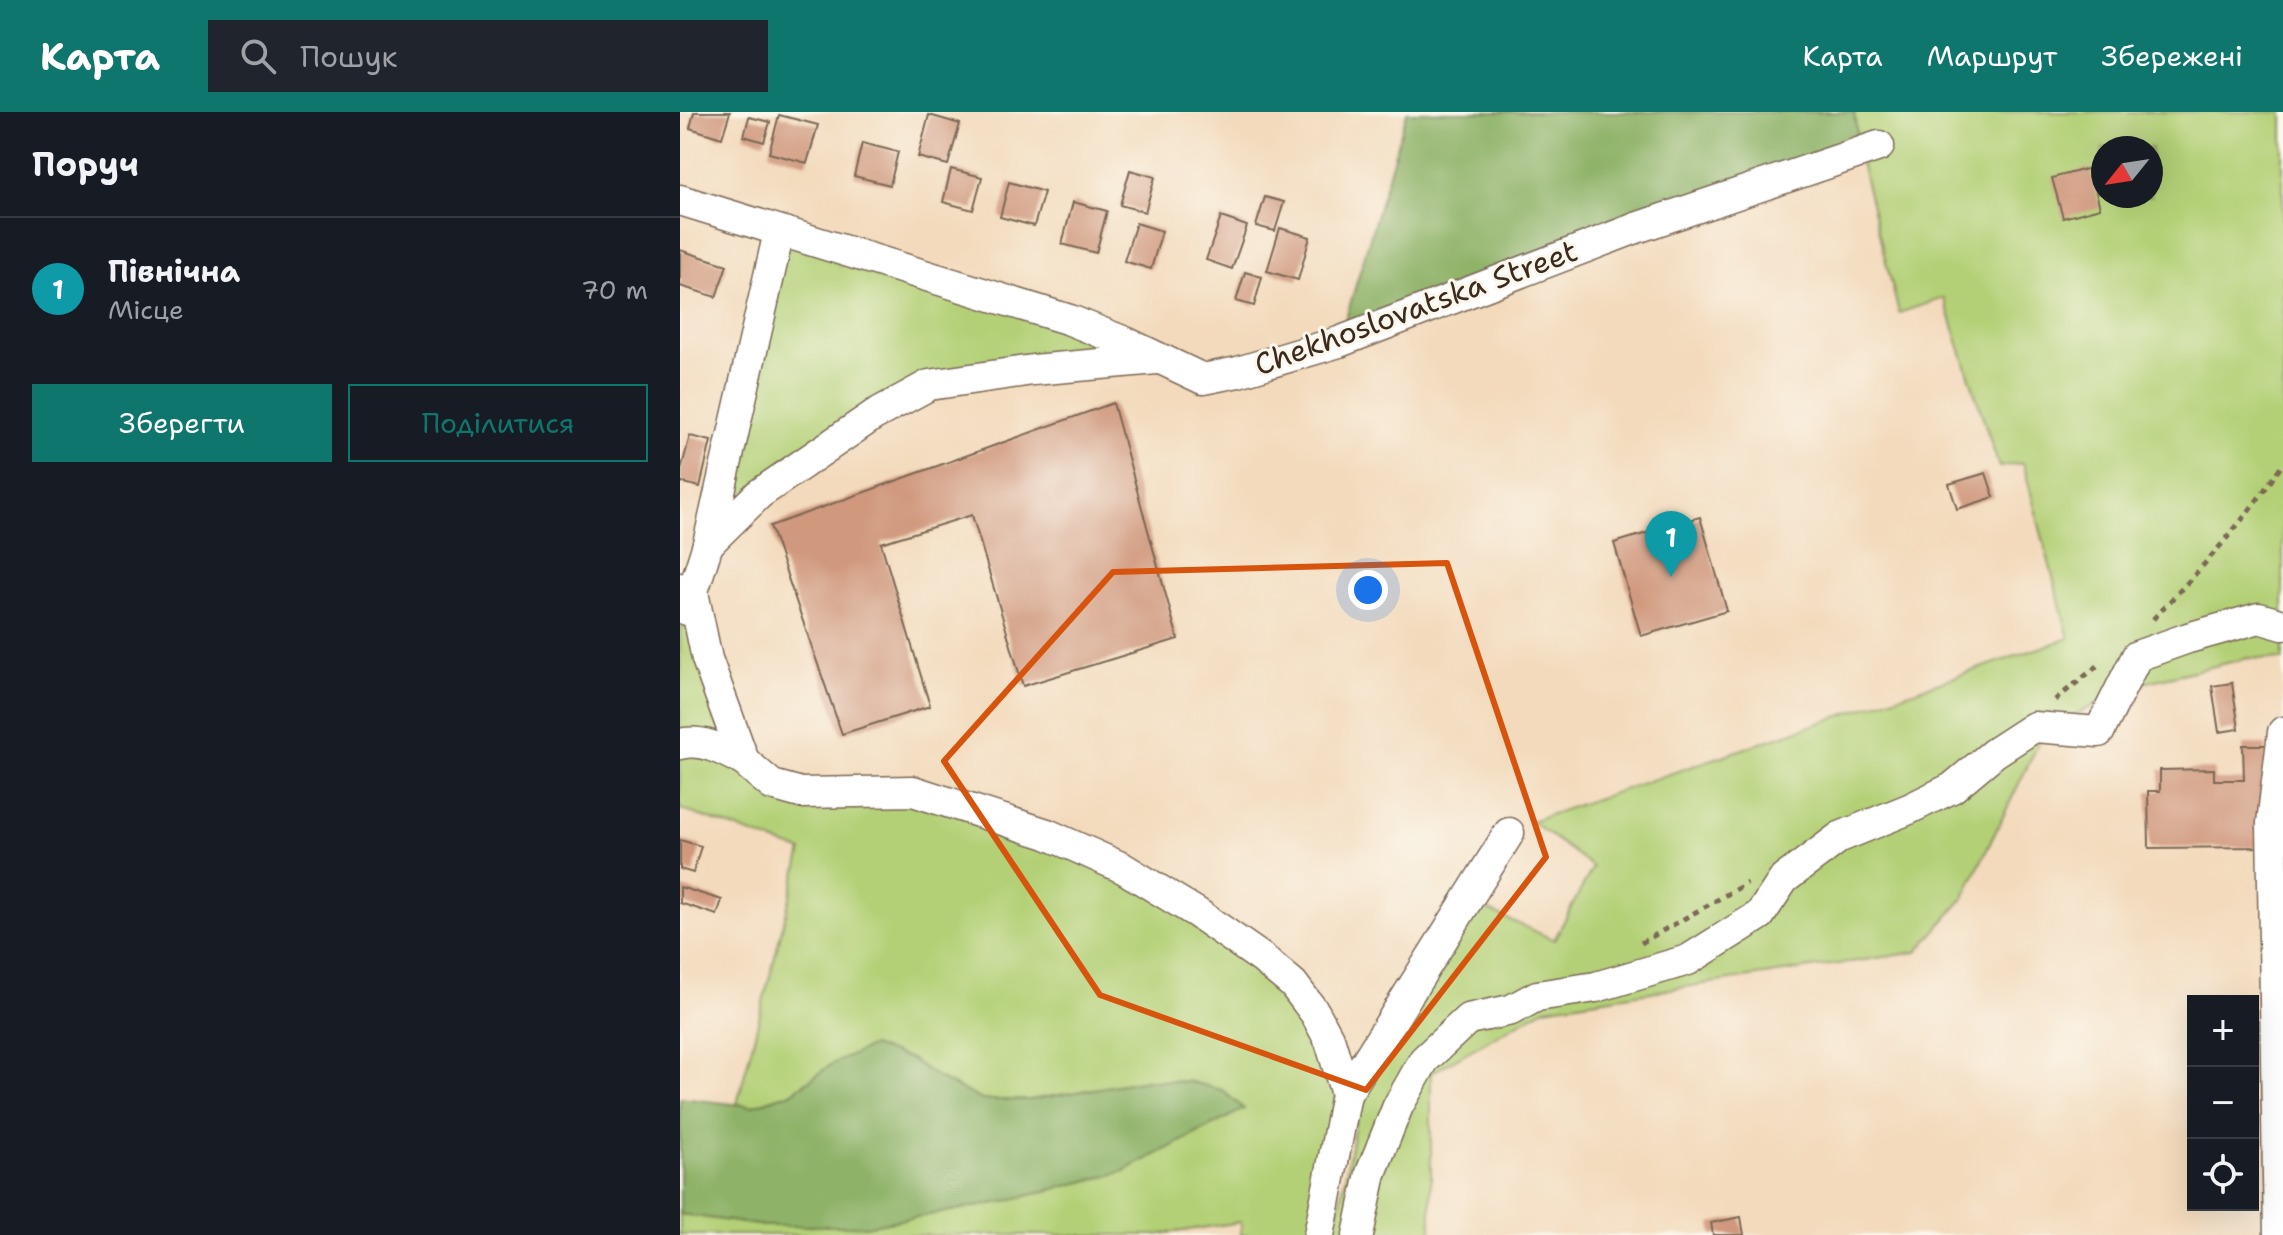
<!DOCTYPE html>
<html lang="uk">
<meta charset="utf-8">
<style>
:root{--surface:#171b24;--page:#20242c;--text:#f1f3f6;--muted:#9ea1a6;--line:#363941;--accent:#0f766e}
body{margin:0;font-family:"Shantell Sans",sans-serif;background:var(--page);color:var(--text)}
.controls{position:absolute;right:24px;bottom:24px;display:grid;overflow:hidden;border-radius:0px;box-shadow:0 8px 32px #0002}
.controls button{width:72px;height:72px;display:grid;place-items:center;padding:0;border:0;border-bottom:2px solid var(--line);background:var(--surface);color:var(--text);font:40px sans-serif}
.compass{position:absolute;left:1411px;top:24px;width:72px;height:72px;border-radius:50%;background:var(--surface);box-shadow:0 8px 32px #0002;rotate:240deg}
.you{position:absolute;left:688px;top:478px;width:28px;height:28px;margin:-20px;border:6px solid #fff;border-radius:50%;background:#1a73e8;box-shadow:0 0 0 12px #1a73e833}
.badge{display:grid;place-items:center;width:52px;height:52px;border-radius:50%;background:var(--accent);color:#fff;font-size:26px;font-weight:700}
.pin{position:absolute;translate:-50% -66px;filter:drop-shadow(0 2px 4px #0008)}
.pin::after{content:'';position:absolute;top:42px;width:28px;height:24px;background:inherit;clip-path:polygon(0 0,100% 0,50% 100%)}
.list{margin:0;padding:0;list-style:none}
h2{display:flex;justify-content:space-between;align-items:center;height:104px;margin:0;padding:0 32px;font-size:34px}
h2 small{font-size:26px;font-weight:400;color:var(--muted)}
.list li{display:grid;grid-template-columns:52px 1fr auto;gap:24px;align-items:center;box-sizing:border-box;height:144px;padding:0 32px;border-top:2px solid var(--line)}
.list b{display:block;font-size:30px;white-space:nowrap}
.list p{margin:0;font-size:26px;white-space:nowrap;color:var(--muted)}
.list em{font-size:26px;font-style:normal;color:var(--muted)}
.actions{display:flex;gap:16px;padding:24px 32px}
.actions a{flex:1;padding:18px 0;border:2px solid var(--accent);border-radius:0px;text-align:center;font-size:28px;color:var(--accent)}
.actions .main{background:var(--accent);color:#fff}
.icon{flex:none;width:44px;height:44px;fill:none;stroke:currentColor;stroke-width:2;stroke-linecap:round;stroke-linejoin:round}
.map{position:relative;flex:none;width:1603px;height:1123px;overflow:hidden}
header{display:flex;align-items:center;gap:48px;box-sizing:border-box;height:112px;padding:0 40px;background:var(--accent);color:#fff}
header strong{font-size:38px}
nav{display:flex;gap:44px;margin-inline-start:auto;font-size:28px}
.search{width:560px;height:72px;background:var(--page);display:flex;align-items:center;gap:20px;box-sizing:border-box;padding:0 28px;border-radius:0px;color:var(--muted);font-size:30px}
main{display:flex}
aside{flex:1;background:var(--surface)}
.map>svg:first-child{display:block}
.green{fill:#b3d076;stroke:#777d4a;stroke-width:2;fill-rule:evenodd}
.forest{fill:#8eb267;stroke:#646e42;stroke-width:2}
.building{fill:#d0987d}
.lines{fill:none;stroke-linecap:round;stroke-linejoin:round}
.minor-casing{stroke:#7b6855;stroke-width:33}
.path{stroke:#7b6855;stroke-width:5;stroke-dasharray:6 6;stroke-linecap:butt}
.minor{stroke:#fff;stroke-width:30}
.marked{fill:none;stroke:#d7540e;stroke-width:6;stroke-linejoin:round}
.labels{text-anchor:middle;stroke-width:6;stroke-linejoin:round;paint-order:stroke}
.street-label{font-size:30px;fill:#3b2a1e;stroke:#fbf7ec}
</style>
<header>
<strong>Карта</strong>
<div class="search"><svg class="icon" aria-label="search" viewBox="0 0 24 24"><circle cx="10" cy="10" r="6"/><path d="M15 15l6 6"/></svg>Пошук</div>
<nav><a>Карта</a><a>Маршрут</a><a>Збережені</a></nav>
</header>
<main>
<aside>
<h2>Поруч<small></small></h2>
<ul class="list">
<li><span class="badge" style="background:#0f9aa8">1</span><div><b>Північна</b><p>Місце</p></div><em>70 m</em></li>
</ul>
<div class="actions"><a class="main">Зберегти</a><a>Поділитися</a></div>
</aside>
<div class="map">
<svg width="1603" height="1123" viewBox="0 0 1603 1123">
<rect width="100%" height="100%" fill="#fbf7ec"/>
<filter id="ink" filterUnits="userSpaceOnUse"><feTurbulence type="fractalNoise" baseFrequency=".0125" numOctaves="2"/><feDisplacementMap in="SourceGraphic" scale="16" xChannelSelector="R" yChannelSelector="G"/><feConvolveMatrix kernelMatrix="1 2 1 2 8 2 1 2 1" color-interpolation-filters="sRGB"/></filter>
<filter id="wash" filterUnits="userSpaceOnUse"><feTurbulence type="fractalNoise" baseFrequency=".006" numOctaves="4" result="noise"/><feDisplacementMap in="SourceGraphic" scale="32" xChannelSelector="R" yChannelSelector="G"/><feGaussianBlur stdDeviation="1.8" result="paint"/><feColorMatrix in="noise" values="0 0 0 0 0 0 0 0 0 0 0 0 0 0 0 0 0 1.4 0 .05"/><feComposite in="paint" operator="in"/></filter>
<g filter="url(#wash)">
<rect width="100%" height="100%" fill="#f3dabc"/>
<g class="green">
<path d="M1174 0H1603V548L1568 546 1455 573 1365 618 1283 787 1237 840 865 896 751 961V1123H654L683 971 801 795 874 828 913 755 851 709 1389 526 1343 351 1319 355 1264 186 1219 201 1180 47ZM1423 36H1471V84H1423Z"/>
<polygon points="99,120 479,247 249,273 28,432"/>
<polygon points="13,480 27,547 92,673 233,679 367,722 583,847 659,957 639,1123 561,1123 561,1110 476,1123 0,1123 0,1102 84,1114 185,1114 322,1090 442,1060 511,970 466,968 350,988 302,988 258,966 231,947 152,952 111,981 72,994 57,992 122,739 0,697 0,519"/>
</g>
<g class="forest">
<polygon points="727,0 1174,0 1180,47 659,230"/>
<polygon points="192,934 231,947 258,966 302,988 350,988 466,968 511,970 542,978 564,997 442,1060 322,1090 185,1114 84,1114 0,1102 0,986 72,994 111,981 152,952"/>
</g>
<g id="blocks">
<g class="building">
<polygon points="14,0 50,0 42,26 10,16"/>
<polygon points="99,3 138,13 127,51 89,41"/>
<polygon points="249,3 280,12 268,53 238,45"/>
<polygon points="69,5 90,10 84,30 64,24"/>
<polygon points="182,31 218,40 210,73 174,64"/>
<polygon points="1410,56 1420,96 1383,106 1372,66"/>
<polygon points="271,57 302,65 293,98 263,90"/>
<polygon points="450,58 475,65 465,100 440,93"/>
<polygon points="329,70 364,80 354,114 320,105"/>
<polygon points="585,85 604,90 595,119 576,114"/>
<polygon points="393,90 427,99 416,141 382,132"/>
<polygon points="541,105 567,114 552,157 526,148"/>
<polygon points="456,111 482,119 471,157 444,149"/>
<polygon points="600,116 630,125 618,168 587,159"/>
<polygon points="0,138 47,153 36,185 0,174"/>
<polygon points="565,160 582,165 574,194 556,189"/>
<polygon points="433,291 498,527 343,574 292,403 201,431 250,594 162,622 90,414"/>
<polygon points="10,324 31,329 20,375 0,370 0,362"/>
<polygon points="1306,361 1314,385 1277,397 1269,372"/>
<polygon points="1020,405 1047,499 961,524 934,431"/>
<polygon points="1552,571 1559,617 1539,620 1532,574"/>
<polygon points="1563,633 1586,633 1587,735 1469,736 1468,679 1480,679 1480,658 1534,657 1534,668 1564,668"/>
<polygon points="0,728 21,734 13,761 0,757"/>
<polygon points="0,775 42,788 37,803 0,791"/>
<polygon points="1061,1105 1064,1123 1033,1123 1031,1111"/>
</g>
</g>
</g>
<g filter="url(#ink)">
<use href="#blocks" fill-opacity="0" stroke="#7b6855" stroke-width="2"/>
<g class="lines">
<defs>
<g id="minor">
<polyline points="0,88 390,208 445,230 523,267 558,260 659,230 956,116 1199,34"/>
<polyline points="28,432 79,382 194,303 249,273 353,258 477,247"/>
<polyline points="0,476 13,480 27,547 64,649 92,673 121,681 233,679 367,722 443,756 517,801 583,847 613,872 635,901 650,929 666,982 639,1123"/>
<polyline points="7,498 28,432 99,120"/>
<path d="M0 632C23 626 44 639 64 649"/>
<polyline points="666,982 829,721"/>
<polyline points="678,1123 691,1061 718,994 744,948 788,907 831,898 857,884 916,875 1008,848 1080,803 1104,767 1160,725 1229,697 1272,676 1314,641 1354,615 1419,620 1457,544 1508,526 1579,506 1603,513"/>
<polyline points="1599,1123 1592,711 1603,620"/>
</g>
</defs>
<use href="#minor" class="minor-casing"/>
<g class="path">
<path d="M1473 507C1520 458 1566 408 1603 351"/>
<polyline points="1375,588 1420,552"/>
<polyline points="961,831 1067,771"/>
</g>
<use href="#minor" class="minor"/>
</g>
</g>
<path class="marked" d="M767 451 866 745 686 978 420 883 264 649 433 460Z"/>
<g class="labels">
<g class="street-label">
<text transform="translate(736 196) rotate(-20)" y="10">Chekhoslovatska Street</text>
</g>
</g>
</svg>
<div class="controls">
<button>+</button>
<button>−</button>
<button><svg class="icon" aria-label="locate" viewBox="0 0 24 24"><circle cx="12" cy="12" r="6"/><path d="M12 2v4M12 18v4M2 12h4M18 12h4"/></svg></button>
</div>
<svg class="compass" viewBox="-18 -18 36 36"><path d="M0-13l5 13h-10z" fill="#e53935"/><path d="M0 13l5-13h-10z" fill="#9ea1a6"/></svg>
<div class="you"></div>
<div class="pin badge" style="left:991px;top:465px;background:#0f9aa8">1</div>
</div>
</main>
